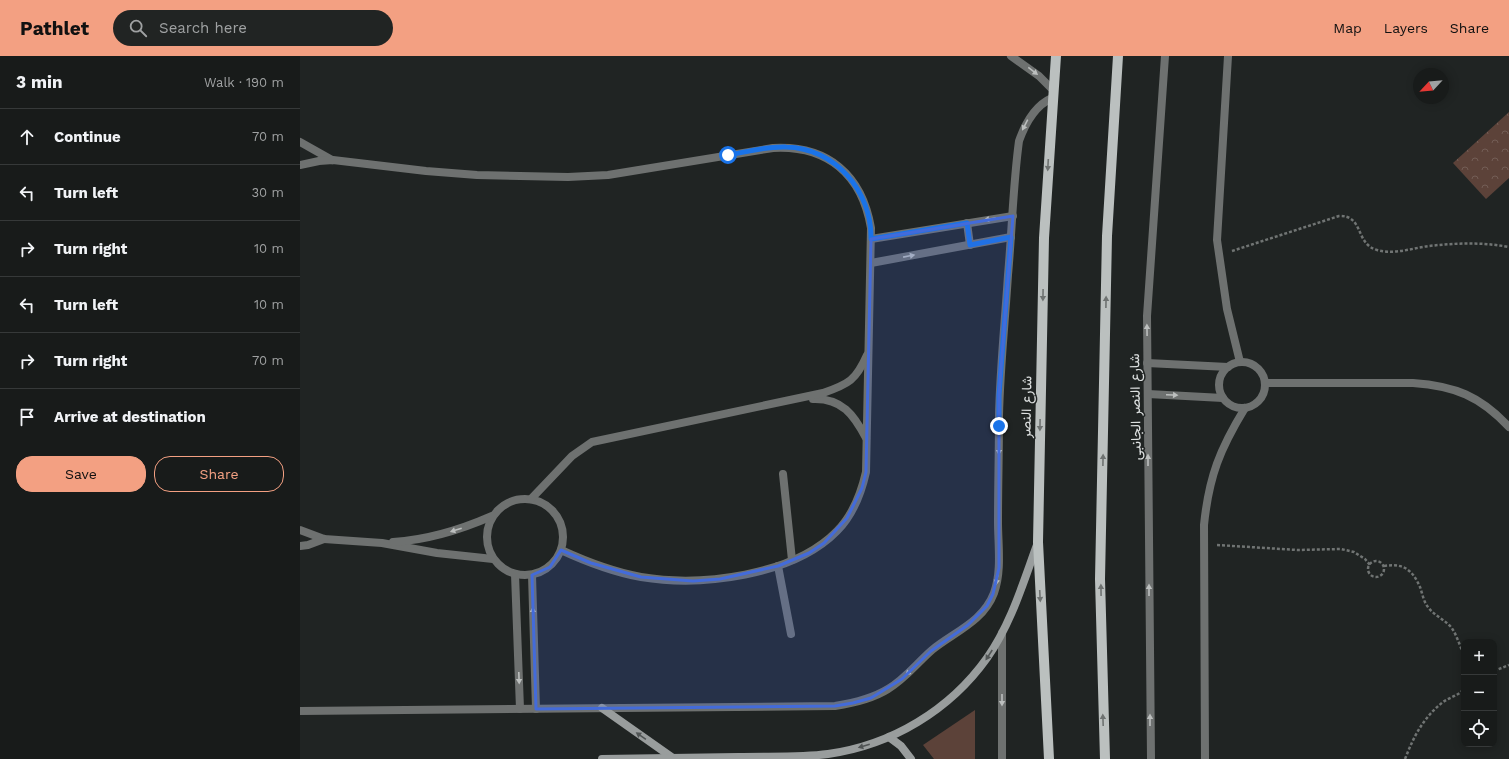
<!DOCTYPE html>
<meta charset="utf-8">
<style>
:root{--surface:#181b1a;--page:#212423;--text:#f1f3f6;--muted:#9fa1a2;--line:#363939;--accent:#f3a082}
body{margin:0;font-family:"Work Sans",Vazirmatn,sans-serif;background:var(--page);color:var(--text)}
.controls{position:absolute;right:12px;bottom:12px;display:grid;overflow:hidden;border-radius:8px;box-shadow:0 2px 10px #0003}
.controls button{width:36px;height:36px;display:grid;place-items:center;padding:0;border:0;border-bottom:1px solid var(--line);background:var(--surface);color:var(--text);font:20px sans-serif}
.compass{position:absolute;left:1113px;top:12px;width:36px;height:36px;border-radius:50%;background:var(--surface);box-shadow:0 2px 10px #0003;rotate:244deg}
.stop{position:absolute;width:12px;height:12px;margin:-9px;border:3px solid #1a73e8;border-radius:50%;background:#fff}
.stop.end{background:#1a73e8;border-color:#fff;box-shadow:0 1px 4px #0008}
.list{margin:0;padding:0;list-style:none}
h2{display:flex;justify-content:space-between;align-items:center;height:52px;margin:0;padding:0 16px;font-size:17px}
h2 small{font-size:13px;font-weight:400;color:var(--muted)}
.list li{display:grid;grid-template-columns:26px 1fr auto;gap:12px;align-items:center;box-sizing:border-box;height:56px;padding:0 16px;border-top:1px solid var(--line)}
.list b{display:block;font-size:15px;white-space:nowrap}
.list em{font-size:13px;font-style:normal;color:var(--muted)}
.actions{display:flex;gap:8px;padding:12px 16px}
.actions a{flex:1;padding:9px 0;border:1px solid var(--accent);border-radius:16px;text-align:center;font-size:14px;color:var(--accent)}
.actions .main{background:var(--accent);color:#111}
.icon{flex:none;width:22px;height:22px;fill:none;stroke:currentColor;stroke-width:2;stroke-linecap:round;stroke-linejoin:round}
.map{position:relative;flex:none;width:1209px;height:703px;overflow:hidden}
header{display:flex;align-items:center;gap:24px;box-sizing:border-box;height:56px;padding:0 20px;background:var(--accent);color:#111}
header strong{font-size:19px}
nav{display:flex;gap:22px;margin-inline-start:auto;font-size:14px}
.search{width:280px;height:36px;background:var(--page);display:flex;align-items:center;gap:10px;box-sizing:border-box;padding:0 14px;border-radius:22px;color:var(--muted);font-size:15px}
main{display:flex}
aside{flex:1;background:var(--surface)}
.map>svg:first-child{display:block}
.green{fill:#5c4239}
.park{fill:url(#park-crowns)}
.lines{fill:none;stroke-linecap:round;stroke-linejoin:round}
.path{stroke:#707473;stroke-width:2.5;stroke-dasharray:3 2;stroke-linecap:butt}
.minor{stroke:#6e7170;stroke-width:8}
.tertiary{stroke:#6e7170;stroke-width:8}
.secondary{stroke:#999d9d;stroke-width:8}
.primary{stroke:#bbc0bf;stroke-width:10}
.oneway{fill:#bcbfbe}
.oneway2{fill:#6e7271}
.oneway3{fill:#505454}
.route{stroke:#1a73e8;stroke-width:5}
.marked{fill:#436bda;fill-opacity:0.2;stroke:#436bda;stroke-width:3;stroke-linejoin:round}
.labels{text-anchor:middle;stroke-width:3;stroke-linejoin:round;paint-order:stroke}
.street-label{font-size:14px;fill:#dde0e0;stroke:#202423}
</style>
<header>
<strong>Pathlet</strong>
<div class="search"><svg class="icon" aria-label="search" viewBox="0 0 24 24"><circle cx="10" cy="10" r="6"/><path d="M15 15l6 6"/></svg>Search here</div>
<nav><a>Map</a><a>Layers</a><a>Share</a></nav>
</header>
<main>
<aside>
<h2>3 min<small>Walk · 190 m</small></h2>
<ul class="list">
<li><svg class="icon" aria-label="ahead" viewBox="0 0 24 24"><path d="M12 20V5M6 11l6-6 6 6"/></svg><div><b>Continue</b></div><em>70 m</em></li>
<li><svg class="icon" aria-label="left" viewBox="0 0 24 24"><path d="M17 20v-9H6M10 6l-5 5 5 5"/></svg><div><b>Turn left</b></div><em>30 m</em></li>
<li><svg class="icon" aria-label="right" viewBox="0 0 24 24"><path d="M7 20v-9h11M14 6l5 5-5 5"/></svg><div><b>Turn right</b></div><em>10 m</em></li>
<li><svg class="icon" aria-label="left" viewBox="0 0 24 24"><path d="M17 20v-9H6M10 6l-5 5 5 5"/></svg><div><b>Turn left</b></div><em>10 m</em></li>
<li><svg class="icon" aria-label="right" viewBox="0 0 24 24"><path d="M7 20v-9h11M14 6l5 5-5 5"/></svg><div><b>Turn right</b></div><em>70 m</em></li>
<li><svg class="icon" aria-label="arrive" viewBox="0 0 24 24"><path d="M6 21V4h12l-3 4 3 4H6"/></svg><div><b>Arrive at destination</b></div></li>
</ul>
<div class="actions"><a class="main">Save</a><a>Share</a></div>
</aside>
<div class="map">
<svg width="1209" height="703" viewBox="0 0 1209 703">
<defs>
<pattern id="park-crowns" width="20" height="18" patternUnits="userSpaceOnUse"><rect width="20" height="18" fill="#5c4239"/><path d="M2 6a3 3 0 1 1 6 0M12 15a3 3 0 1 1 6 0" fill="none" stroke="#735d55"/></pattern>
</defs>
<rect width="100%" height="100%" fill="#202423"/>
<polygon class="green" points="675,654 675,703 634,703 623,689"/>
<polygon class="park" points="1209,56 1209,122 1186,143 1153,107"/>
<g class="lines">
<g class="path">
<path d="M932 195 1039 160C1064 159 1055 188 1077 194 1095 199 1112 192 1129 190 1156 187 1182 186 1209 191"/>
<polyline points="917,489 997,494 1041,493 1054,496 1065,503 1070,509"/>
<circle cx="1076" cy="513" r="8"/>
<path d="M1084 510C1103 507 1112 513 1120 531 1122 536 1123 543 1126 548 1132 559 1143 562 1151 571 1157 579 1159 589 1164 598"/>
<polyline points="1194,615 1209,609"/>
<polyline points="1164,618 1164,622"/>
<path d="M1105 703C1114 680 1123 662 1143 646 1150 641 1158 640 1164 633"/>
</g>
<g class="minor">
<polyline points="711,0 739,20 753,34"/>
<polyline points="928,0 917,184 927,253 940,306"/>
<polyline points="0,86 32,104"/>
<path d="M0 109 19 105 33 104 126 115 177 119 268 121 308 119 473 92C528 89 562 119 571 172L566 416C561 438 553 459 537 475 493 520 401 531 341 521 313 516 287 506 261 494"/>
<polyline points="667,167 670,189"/>
<polyline points="571,183 713,160"/>
<polyline points="571,207 711,181"/>
<circle cx="942" cy="329" r="23"/>
<polyline points="847,307 928,311"/>
<path d="M965 327H1113C1155 330 1180 340 1209 371"/>
<polyline points="848,338 923,342"/>
<path d="M513 343C542 342 554 359 566 382"/>
<polyline points="483,418 492,504"/>
<circle cx="225" cy="481" r="38"/>
<path d="M231 443 272 400 292 386 523 337C549 328 556 324 567 299"/>
<polyline points="0,474 24,483 82,487 137,497 193,503"/>
<path d="M93 486C128 484 160 474 192 460"/>
<polyline points="0,490 8,489 24,483"/>
<polyline points="478,510 491,578"/>
<polyline points="215,518 220,653"/>
<polyline points="232,519 236,653"/>
<path d="M0 655 535 650C554 647 572 643 588 633 605 623 617 607 632 594 654 576 683 566 694 537 702 515 698 489 698 466 698 430 699 395 699 360 700 313 705 266 708 219 712 175 713 129 719 85 725 68 734 50 752 42"/>
<path d="M905 703 904 469C909 420 920 393 945 352"/>
</g>
<g class="tertiary">
<polyline points="702,577 702,703"/>
<polyline points="851,703 847,260 865,0"/>
</g>
<g class="secondary">
<polyline points="302,652 373,702"/>
<polyline points="589,681 601,690 611,703"/>
<path d="M302 703C347 702 393 702 438 701 468 700 499 702 528 698 592 689 650 654 687 602 711 568 723 527 737 489"/>
</g>
<g class="primary">
<polyline points="749,703 738,486 744,182 756,0"/>
<polyline points="805,703 800,523 807,180 818,0"/>
</g>
</g>
<defs><path id="oneway-solid" d="M-6-.8H1V-3.2L6.5 0L1 3.2V.8H-6Z"/></defs>
<g class="oneway">
<use href="#oneway-solid" transform="translate(733 15) rotate(38)"/>
<use href="#oneway-solid" transform="translate(725 69) rotate(117)"/>
<use href="#oneway-solid" transform="translate(690 163) rotate(171)"/>
<use href="#oneway-solid" transform="translate(609 200) rotate(-11)"/>
<use href="#oneway-solid" transform="translate(847 274) rotate(-91)"/>
<use href="#oneway-solid" transform="translate(872 339) rotate(3)"/>
<use href="#oneway-solid" transform="translate(699 393) rotate(91)"/>
<use href="#oneway-solid" transform="translate(848 404) rotate(-90)"/>
<use href="#oneway-solid" transform="translate(156 474) rotate(162)"/>
<use href="#oneway-solid" transform="translate(697 523) rotate(100)"/>
<use href="#oneway-solid" transform="translate(849 534) rotate(-90)"/>
<use href="#oneway-solid" transform="translate(233 557) rotate(-92)"/>
<use href="#oneway-solid" transform="translate(610 615) rotate(136)"/>
<use href="#oneway-solid" transform="translate(219 622) rotate(88)"/>
<use href="#oneway-solid" transform="translate(702 644) rotate(90)"/>
<use href="#oneway-solid" transform="translate(850 664) rotate(-90)"/>
</g>
<g class="oneway2">
<use href="#oneway-solid" transform="translate(748 109) rotate(93)"/>
<use href="#oneway-solid" transform="translate(743 239) rotate(91)"/>
<use href="#oneway-solid" transform="translate(806 246) rotate(-89)"/>
<use href="#oneway-solid" transform="translate(740 369) rotate(91)"/>
<use href="#oneway-solid" transform="translate(803 404) rotate(-89)"/>
<use href="#oneway-solid" transform="translate(801 534) rotate(-91)"/>
<use href="#oneway-solid" transform="translate(740 540) rotate(87)"/>
<use href="#oneway-solid" transform="translate(803 664) rotate(-92)"/>
</g>
<g class="oneway3">
<use href="#oneway-solid" transform="translate(689 599) rotate(123)"/>
<use href="#oneway-solid" transform="translate(341 680) rotate(-145)"/>
<use href="#oneway-solid" transform="translate(564 690) rotate(164)"/>
</g>
<g class="lines">
<path class="route" d="M428 99C447 96 467 90 486 91 535 92 572 135 571 183L667 167 670 189 711 181 699 339V370"/>
</g>
<path class="marked" d="M713 160 699 339V512L693 538 687 550 668 569 631 595 602 623 571 642 553 647 535 650 236 653 232 519 250 511 261 494 291 507 341 521 393 525 420 523 478 510 509 497 524 487 547 462 562 432 566 416 571 183Z"/>
<g class="labels">
<g class="street-label">
<text transform="translate(726 351) rotate(-89)" y="5">شارع النصر</text>
<text transform="translate(835 351) rotate(-91)" y="5">شارع النصر الجانبى</text>
</g>
</g>
</svg>
<div class="controls">
<button>+</button>
<button>−</button>
<button><svg class="icon" aria-label="locate" viewBox="0 0 24 24"><circle cx="12" cy="12" r="6"/><path d="M12 2v4M12 18v4M2 12h4M18 12h4"/></svg></button>
</div>
<svg class="compass" viewBox="-18 -18 36 36"><path d="M0-13l5 13h-10z" fill="#e53935"/><path d="M0 13l5-13h-10z" fill="#9fa1a2"/></svg>
<div class="stop" style="left:428px;top:99px"></div>
<div class="stop end" style="left:699px;top:370px"></div>
</div>
</main>
